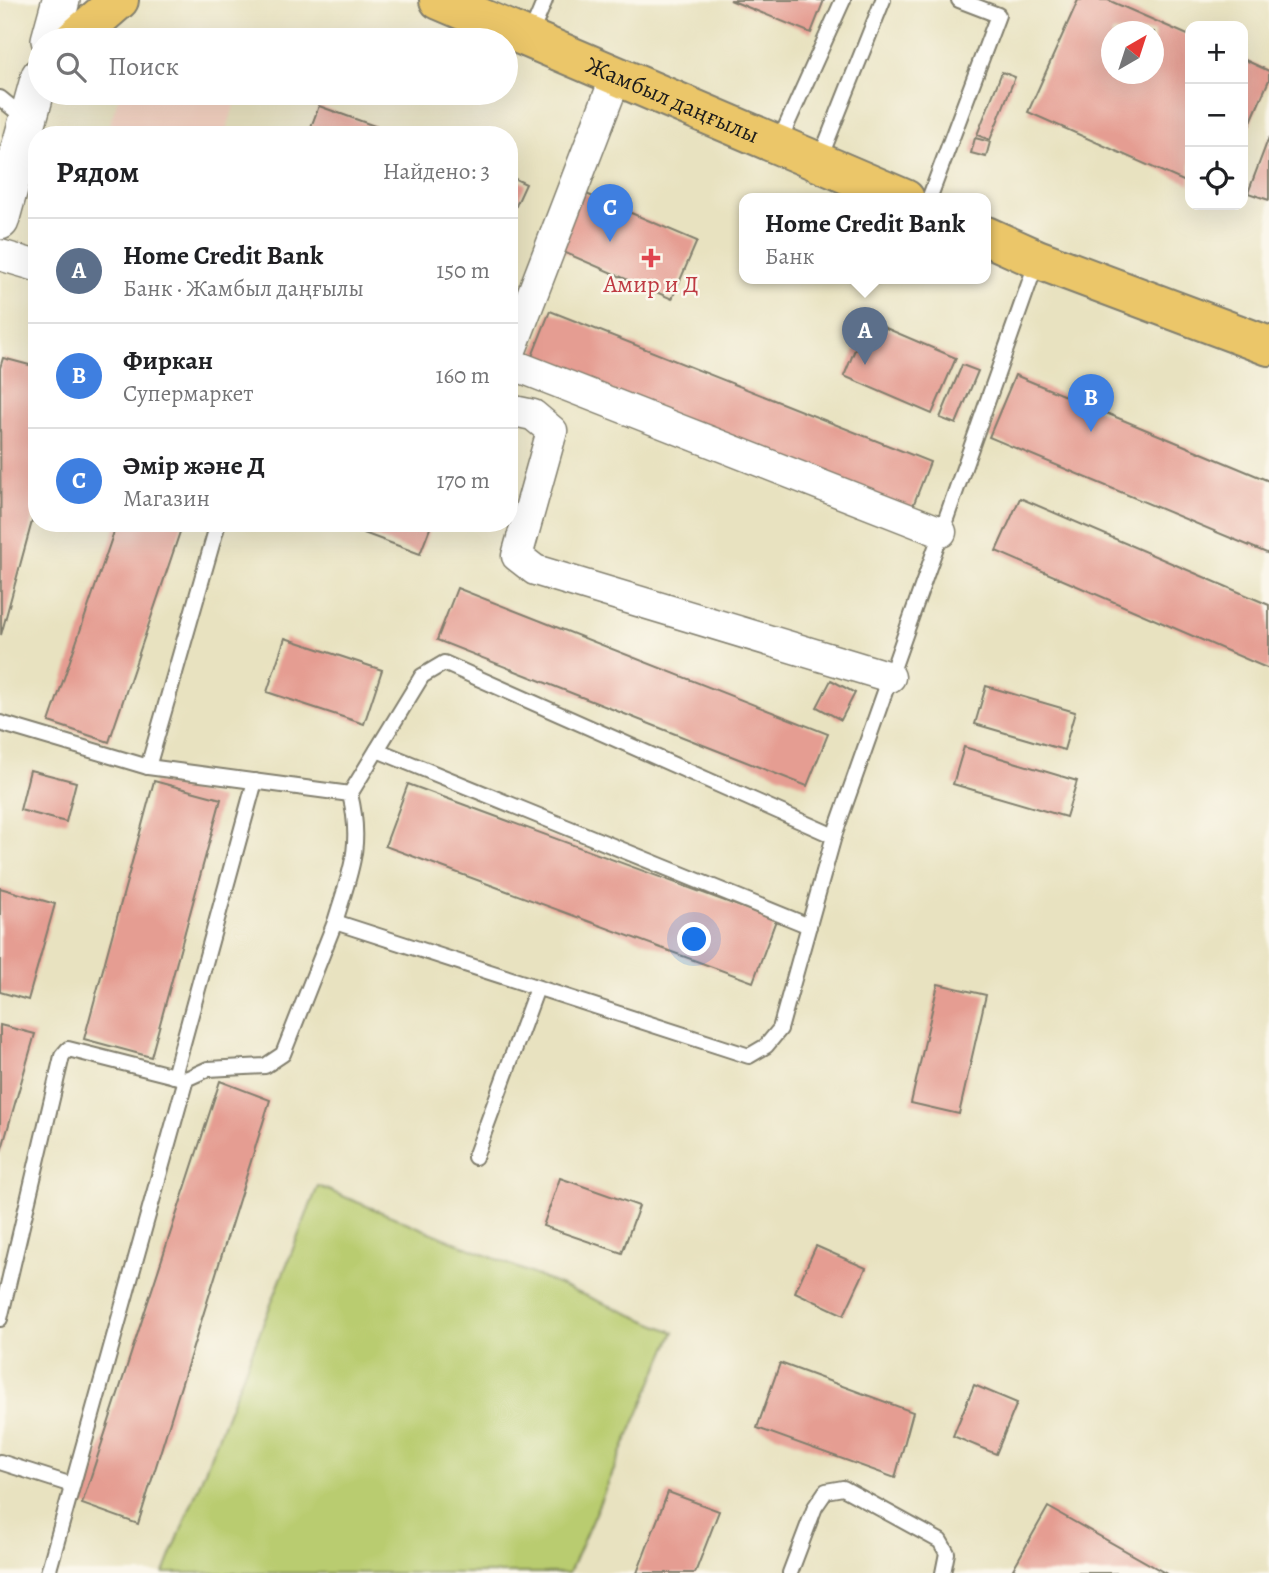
<!DOCTYPE html>
<html lang="ru">
<meta charset="utf-8">
<style>
:root{--surface:#fff;--page:#f6f6f6;--text:#202124;--muted:#757577;--line:#e0e0e0;--accent:#7c3aed}
body{margin:0;font-family:Alegreya,serif;background:var(--page);color:var(--text)}
.controls{position:absolute;right:21px;top:21px;display:grid;overflow:hidden;border-radius:14px;box-shadow:0 7px 28px #0002}
.controls button{width:63px;height:63px;display:grid;place-items:center;padding:0;border:0;border-bottom:2px solid var(--line);background:var(--surface);color:var(--text);font:35px sans-serif}
.compass{position:absolute;left:1101px;top:21px;width:63px;height:63px;border-radius:50%;background:var(--surface);box-shadow:0 7px 28px #0002;rotate:39deg}
.you{position:absolute;left:695px;top:940px;width:24px;height:24px;margin:-18px;border:5px solid #fff;border-radius:50%;background:#1a73e8;box-shadow:0 0 0 10px #1a73e833}
.badge{display:grid;place-items:center;width:46px;height:46px;border-radius:50%;background:var(--accent);color:#fff;font-size:23px;font-weight:700}
.pin{position:absolute;translate:-50% -58px;filter:drop-shadow(0 2px 4px #0008)}
.pin::after{content:'';position:absolute;top:37px;width:24px;height:21px;background:inherit;clip-path:polygon(0 0,100% 0,50% 100%)}
.popup{position:absolute;left:739px;top:193px;width:252px;height:91px;box-sizing:border-box;display:grid;place-content:center;border-radius:14px;background:var(--surface);filter:drop-shadow(0 2px 5px #0005);font-size:23px;white-space:nowrap;color:var(--muted)}
.popup b{font-size:26px;color:var(--text)}
.popup::after{content:'';position:absolute;left:50%;top:100%;margin-left:-14px;border:14px solid transparent;border-top-color:var(--surface)}
.list{margin:0;padding:0;list-style:none}
h2{display:flex;justify-content:space-between;align-items:center;height:91px;margin:0;padding:0 28px;font-size:30px}
h2 small{font-size:23px;font-weight:400;color:var(--muted)}
.list li{display:grid;grid-template-columns:46px 1fr auto;gap:21px;align-items:center;box-sizing:border-box;height:105px;padding:0 28px;border-top:2px solid var(--line)}
.list b{display:block;font-size:26px;white-space:nowrap}
.list p{margin:0;font-size:23px;white-space:nowrap;color:var(--muted)}
.list em{font-size:23px;font-style:normal;color:var(--muted)}
.icon{flex:none;width:38px;height:38px;fill:none;stroke:currentColor;stroke-width:2;stroke-linecap:round;stroke-linejoin:round}
.map{position:relative;flex:none;width:1269px;height:1573px;overflow:hidden}
.search{position:absolute;background:var(--surface);box-shadow:0 7px 28px #0002;left:28px;top:28px;width:490px;height:77px;display:flex;align-items:center;gap:18px;box-sizing:border-box;padding:0 24px;border-radius:38px;color:var(--muted);font-size:26px}
.panel{position:absolute;background:var(--surface);box-shadow:0 7px 28px #0002;left:28px;top:126px;width:490px;height:406px;border-radius:28px}
.map>svg:first-child{display:block}
.built{fill:#f5d3c2}
.green{fill:#b9cc70;stroke:#6a7446;stroke-width:2}
.building{fill:#e59d92;fill-rule:evenodd}
.lines{fill:none;stroke-linecap:round;stroke-linejoin:round}
.service-casing{stroke:#827f6e;stroke-width:18}
.minor-casing{stroke:#827f6e;stroke-width:33}
.tertiary-casing{stroke:#827f6e;stroke-width:40}
.primary-casing{stroke:#827f6e;stroke-width:42}
.service{stroke:#fff;stroke-width:14}
.minor{stroke:#fff;stroke-width:30}
.tertiary{stroke:#fff;stroke-width:37}
.primary{stroke:#ebc669;stroke-width:38}
.health-dot{fill:#e0444e;stroke:#fbf7ec;stroke-width:2.5}
.labels{text-anchor:middle;stroke-width:5;stroke-linejoin:round;paint-order:stroke}
.street-label{font-size:24px;fill:#1c1c1c;stroke:#fbf7ec}
.health-label{font-size:24px;fill:#be3a42;stroke:#fbf7ec}
</style>
<div class="map">
<svg width="1269" height="1573" viewBox="0 0 1269 1573">
<rect width="100%" height="100%" fill="#fbf7ec"/>
<filter id="ink" filterUnits="userSpaceOnUse"><feTurbulence type="fractalNoise" baseFrequency=".0143" numOctaves="2"/><feDisplacementMap in="SourceGraphic" scale="14" xChannelSelector="R" yChannelSelector="G"/><feConvolveMatrix kernelMatrix="1 2 1 2 8 2 1 2 1" color-interpolation-filters="sRGB"/></filter>
<filter id="wash" filterUnits="userSpaceOnUse"><feTurbulence type="fractalNoise" baseFrequency=".00686" numOctaves="4" result="noise"/><feDisplacementMap in="SourceGraphic" scale="28" xChannelSelector="R" yChannelSelector="G"/><feGaussianBlur stdDeviation="1.57" result="paint"/><feColorMatrix in="noise" values="0 0 0 0 0 0 0 0 0 0 0 0 0 0 0 0 0 1.4 0 .05"/><feComposite in="paint" operator="in"/></filter>
<g filter="url(#wash)">
<rect width="100%" height="100%" fill="#e8e2c0"/>
<polygon class="built" points="120,93 238,93 225,135 106,135"/>
<polygon class="green" points="318,1186 674,1332 569,1573 164,1573"/>
<g id="blocks">
<g class="building">
<polygon points="730,0 824,0 811,33"/>
<path d="M1078 0H1108L1190 36V184L1028 112ZM1112 32H1154V74H1112Z"/>
<polygon points="1243,59 1269,71 1269,80 1243,140"/>
<polygon points="1002,72 1015,77 990,140 977,135"/>
<polygon points="319,106 397,134 397,135 308,135"/>
<polygon points="1269,137 1269,200 1248,193"/>
<polygon points="975,138 990,142 986,157 971,153"/>
<polygon points="509,176 526,184 509,221"/>
<polygon points="577,190 697,241 672,299 552,247"/>
<polygon points="550,311 930,462 911,511 531,359"/>
<polygon points="867,320 956,358 932,414 844,376"/>
<polygon points="3,358 37,367 37,503 1,635 0,368"/>
<polygon points="962,365 978,371 956,424 940,418"/>
<polygon points="1015,375 1269,481 1269,554 989,437"/>
<polygon points="1020,498 1269,605 1269,669 996,551"/>
<polygon points="117,523 183,523 109,742 49,722"/>
<polygon points="337,523 432,523 420,554"/>
<polygon points="457,588 828,734 807,786 437,640"/>
<polygon points="285,638 382,670 364,724 267,692"/>
<polygon points="831,680 855,693 841,720 817,707"/>
<polygon points="986,686 1075,712 1064,750 975,724"/>
<polygon points="964,747 1077,781 1066,817 953,784"/>
<polygon points="30,770 76,782 66,822 20,810"/>
<polygon points="154,781 221,799 151,1057 84,1039"/>
<polygon points="408,784 776,920 753,982 385,846"/>
<polygon points="0,888 55,904 28,1000 0,992"/>
<polygon points="938,984 986,995 959,1114 911,1103"/>
<polygon points="0,1025 35,1034 1,1152 0,1152"/>
<polygon points="220,1081 270,1100 138,1524 82,1504"/>
<polygon points="560,1178 639,1206 622,1253 543,1226"/>
<polygon points="816,1246 866,1268 844,1315 795,1292"/>
<polygon points="780,1363 913,1412 895,1478 757,1428"/>
<polygon points="974,1385 1017,1403 996,1454 953,1436"/>
<polygon points="668,1492 719,1511 695,1573 637,1573"/>
<polygon points="1048,1507 1165,1573 1021,1573 1013,1569"/>
</g>
</g>
</g>
<g filter="url(#ink)">
<use href="#blocks" fill-opacity="0" stroke="#827f6e" stroke-width="2"/>
<g class="lines">
<defs>
<g id="service">
<polyline points="530,36 545,0"/>
<polyline points="0,98 26,119"/>
<polyline points="779,142 843,0"/>
<polyline points="819,161 883,0"/>
<polyline points="929,199 998,15 959,0"/>
<path d="M0 723 148 767 350 794C363 847 350 872 335 922"/>
<polyline points="377,750 809,926"/>
<polyline points="148,767 218,523"/>
<polyline points="350,794 422,676 444,663 834,836"/>
<polyline points="174,1076 255,781"/>
<polyline points="475,1157 537,988"/>
<polyline points="0,1319 62,1056 68,1049 186,1079"/>
<polyline points="0,1462 72,1485"/>
<polyline points="48,1573 186,1079 208,1069 265,1066 283,1054 335,922 749,1056 766,1046 780,1029 834,836 1037,261"/>
<polyline points="790,1573 815,1507 826,1491 843,1488 940,1541 947,1553 943,1573"/>
</g>
<g id="minor">
<polyline points="0,255 37,266"/>
<polyline points="509,355 617,74"/>
<polyline points="509,363 941,532"/>
<polyline points="509,410 533,415 552,431 517,556 535,570 890,677"/>
</g>
<g id="tertiary">
<polyline points="50,40 61,0"/>
<polyline points="0,221 40,76"/>
</g>
<g id="primary">
<path id="s1" d="M439 0 905 199"/>
<polyline points="73,40 119,0"/>
<polyline points="986,236 1037,259 1269,346"/>
</g>
</defs>
<use href="#service" class="service-casing"/>
<use href="#minor" class="minor-casing"/>
<use href="#tertiary" class="tertiary-casing"/>
<use href="#primary" class="primary-casing"/>
<use href="#service" class="service"/>
<use href="#minor" class="minor"/>
<use href="#tertiary" class="tertiary"/>
<use href="#primary" class="primary"/>
</g>
</g>
<path class="health-dot" d="M647.5 247.5h7v7h7v7h-7v7h-7v-7h-7v-7h7z"/>
<g class="labels">
<g class="street-label">
<text dy="8" stroke="none"><textPath href="#s1" startOffset="254">Жамбыл даңғылы</textPath></text>
</g>
<g class="health-label">
<text x="651" y="292">Амир и Д</text>
</g>
</g>
</svg>
<div class="controls">
<button>+</button>
<button>−</button>
<button><svg class="icon" aria-label="locate" viewBox="0 0 24 24"><circle cx="12" cy="12" r="6"/><path d="M12 2v4M12 18v4M2 12h4M18 12h4"/></svg></button>
</div>
<svg class="compass" viewBox="-18 -18 36 36"><path d="M0-13l5 13h-10z" fill="#e53935"/><path d="M0 13l5-13h-10z" fill="#757577"/></svg>
<div class="you"></div>
<div class="pin badge" style="left:865px;top:365px;background:#5c6f8a">A</div>
<div class="popup"><b>Home Credit Bank</b>Банк</div>
<div class="pin badge" style="left:1091px;top:432px;background:#3f7fe0">B</div>
<div class="pin badge" style="left:610px;top:242px;background:#3f7fe0">C</div>
<div class="search"><svg class="icon" aria-label="search" viewBox="0 0 24 24"><circle cx="10" cy="10" r="6"/><path d="M15 15l6 6"/></svg>Поиск</div>
<section class="panel">
<h2>Рядом<small>Найдено: 3</small></h2>
<ul class="list">
<li><span class="badge" style="background:#5c6f8a">A</span><div><b>Home Credit Bank</b><p>Банк · Жамбыл даңғылы</p></div><em>150 m</em></li>
<li><span class="badge" style="background:#3f7fe0">B</span><div><b>Фиркан</b><p>Супермаркет</p></div><em>160 m</em></li>
<li><span class="badge" style="background:#3f7fe0">C</span><div><b>Әмір және Д</b><p>Магазин</p></div><em>170 m</em></li>
</ul>
</section>
</div>
